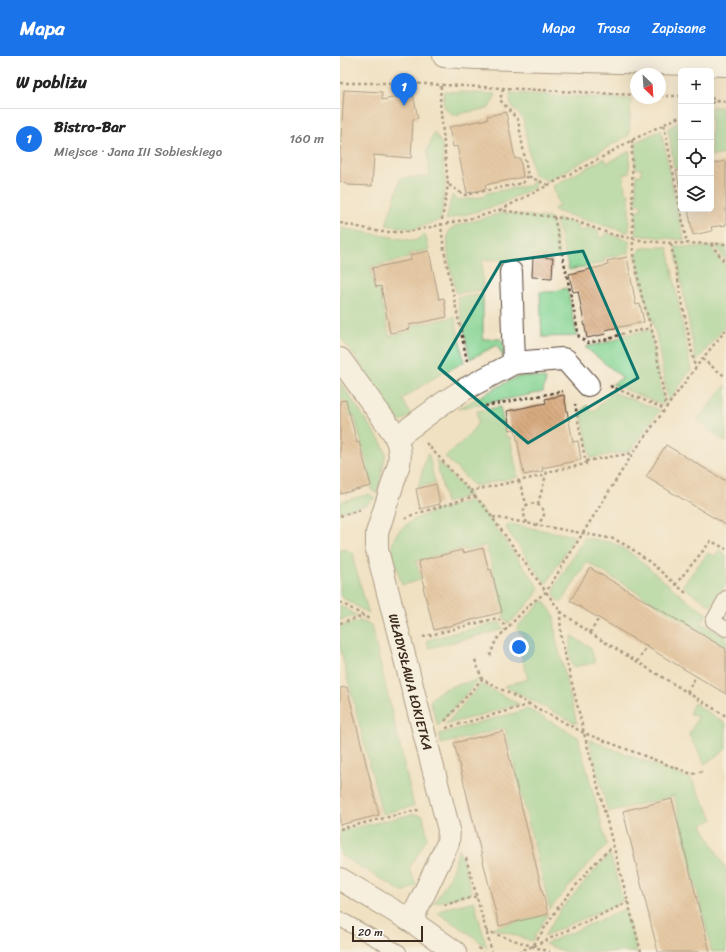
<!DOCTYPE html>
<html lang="pl">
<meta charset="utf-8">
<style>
:root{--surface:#fff;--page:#f6f6f6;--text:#222;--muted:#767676;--line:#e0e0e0;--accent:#1a73e8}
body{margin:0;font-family:Sriracha,sans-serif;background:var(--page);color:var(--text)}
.controls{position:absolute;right:12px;top:12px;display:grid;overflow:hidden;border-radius:6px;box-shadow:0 4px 16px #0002}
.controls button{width:36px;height:36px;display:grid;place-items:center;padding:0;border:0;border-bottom:1px solid var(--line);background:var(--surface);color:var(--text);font:20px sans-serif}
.compass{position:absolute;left:290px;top:12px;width:36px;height:36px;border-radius:50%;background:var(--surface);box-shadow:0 4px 16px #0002;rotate:155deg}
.scale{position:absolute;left:12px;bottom:10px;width:71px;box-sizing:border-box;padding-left:4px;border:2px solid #3b2a1e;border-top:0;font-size:11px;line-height:14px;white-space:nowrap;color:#3b2a1e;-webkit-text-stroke:3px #fff;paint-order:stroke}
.you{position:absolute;left:179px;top:591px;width:14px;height:14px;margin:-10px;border:3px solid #fff;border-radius:50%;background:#1a73e8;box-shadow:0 0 0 6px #1a73e833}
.badge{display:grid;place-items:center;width:26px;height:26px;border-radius:50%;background:var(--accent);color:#fff;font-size:13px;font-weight:700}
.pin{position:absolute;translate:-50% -33px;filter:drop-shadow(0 1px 2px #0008)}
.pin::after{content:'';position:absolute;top:21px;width:14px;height:12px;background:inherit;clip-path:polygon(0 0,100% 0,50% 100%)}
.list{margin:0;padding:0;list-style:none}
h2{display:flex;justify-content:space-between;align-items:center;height:52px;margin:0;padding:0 16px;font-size:17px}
h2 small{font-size:13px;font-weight:400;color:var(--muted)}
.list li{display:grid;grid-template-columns:26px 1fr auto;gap:12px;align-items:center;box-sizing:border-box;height:60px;padding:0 16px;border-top:1px solid var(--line)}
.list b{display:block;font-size:15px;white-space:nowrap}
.list p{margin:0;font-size:13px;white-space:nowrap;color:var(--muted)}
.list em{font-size:13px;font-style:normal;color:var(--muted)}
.icon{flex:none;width:22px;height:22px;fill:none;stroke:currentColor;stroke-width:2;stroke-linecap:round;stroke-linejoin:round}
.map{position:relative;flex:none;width:386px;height:896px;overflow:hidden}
header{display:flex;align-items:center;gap:24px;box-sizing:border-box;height:56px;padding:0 20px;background:var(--accent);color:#fff}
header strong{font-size:19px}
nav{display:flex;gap:22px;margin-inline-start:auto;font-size:14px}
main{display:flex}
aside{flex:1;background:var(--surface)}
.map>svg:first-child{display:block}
.grass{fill:#86d290;stroke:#607e57}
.park{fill:url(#park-tufts);stroke:#607e57}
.building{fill:url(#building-back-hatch)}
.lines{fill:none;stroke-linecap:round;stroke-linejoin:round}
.service-casing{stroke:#564537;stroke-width:16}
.minor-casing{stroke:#564537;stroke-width:24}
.path{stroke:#564537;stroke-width:2.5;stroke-dasharray:3 3;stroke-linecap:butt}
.service{stroke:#fff;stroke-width:14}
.minor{stroke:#fff;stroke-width:22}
.marked{fill:none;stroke:#0f766e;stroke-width:3;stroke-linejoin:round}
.labels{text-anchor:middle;stroke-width:3;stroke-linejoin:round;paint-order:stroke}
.street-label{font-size:13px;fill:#3b2a1e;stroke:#fff}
</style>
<header>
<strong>Mapa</strong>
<nav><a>Mapa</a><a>Trasa</a><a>Zapisane</a></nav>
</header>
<main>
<aside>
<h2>W pobliżu<small></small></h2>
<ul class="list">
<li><span class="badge">1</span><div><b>Bistro-Bar</b><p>Miejsce · Jana III Sobieskiego</p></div><em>160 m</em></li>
</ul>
</aside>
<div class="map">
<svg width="386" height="896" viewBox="0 0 386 896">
<defs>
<pattern id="park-tufts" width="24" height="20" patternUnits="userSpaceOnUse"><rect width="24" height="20" fill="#86d290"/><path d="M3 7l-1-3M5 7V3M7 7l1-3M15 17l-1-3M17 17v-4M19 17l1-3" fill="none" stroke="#75b47c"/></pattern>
<pattern id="building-back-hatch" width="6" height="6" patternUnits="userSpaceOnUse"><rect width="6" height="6" fill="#d8aa7f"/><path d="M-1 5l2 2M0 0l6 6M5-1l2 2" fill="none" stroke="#b08b67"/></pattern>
</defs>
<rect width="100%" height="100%" fill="#fff"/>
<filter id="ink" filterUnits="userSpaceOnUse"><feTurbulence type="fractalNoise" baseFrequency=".025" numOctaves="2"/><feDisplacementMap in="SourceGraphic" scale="8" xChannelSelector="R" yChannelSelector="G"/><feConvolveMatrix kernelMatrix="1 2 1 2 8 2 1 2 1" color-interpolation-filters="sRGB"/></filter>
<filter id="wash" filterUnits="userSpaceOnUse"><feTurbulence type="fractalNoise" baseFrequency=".012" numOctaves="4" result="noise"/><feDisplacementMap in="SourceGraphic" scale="16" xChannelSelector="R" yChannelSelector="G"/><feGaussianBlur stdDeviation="0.9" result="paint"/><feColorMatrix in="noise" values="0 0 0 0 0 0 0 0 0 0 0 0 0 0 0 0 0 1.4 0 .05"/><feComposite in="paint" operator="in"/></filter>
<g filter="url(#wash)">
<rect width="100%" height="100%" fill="#f0e1c3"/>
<g class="grass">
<path d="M104 35 156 38 149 52 114 59C101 51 103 49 104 35Z"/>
<polygon points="170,37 291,43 289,79 208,125 193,118 183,63 171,49"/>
<polygon points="371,51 381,51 386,75 386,98 371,100"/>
<polygon points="341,65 341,111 334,112 328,72"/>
<polygon points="321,74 344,184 296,179 296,154 301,154 301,148 296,148 296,119 301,119 301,113 295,112 296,86"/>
<polygon points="94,76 102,89 105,130 101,163 98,165 73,173 46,169 61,122 90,120 87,95"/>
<polygon points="290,95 289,118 284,118 285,137 289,137 289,175 286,176 215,155 214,152 219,151 213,130 265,102 267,107"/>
<polygon points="193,124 196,128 195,131 159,149 106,164 112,139 117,144 143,141 147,137 191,129"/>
<path d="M163 157 210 162 213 166 221 202 192 200V203L142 204 143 234 116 237C112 217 104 194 109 174L115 170Z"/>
<polygon points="218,163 239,169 238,174 244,175 246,171 259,175 258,180 264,182 266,177 289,184 289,197 264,202 265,206 229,214 216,164"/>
<polygon points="0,172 75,185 85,178 89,194 68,198 69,202 30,211 35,234 39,233 49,280 72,275 71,270 115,261 124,306 92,323 62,343 71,359 60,366 0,280"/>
<polygon points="375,190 386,190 386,205"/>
<polygon points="307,191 325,191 328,192 351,314 328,346 316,278 304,238 296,200 300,193"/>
<polygon points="335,191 371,191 386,211 386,269 356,306"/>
<polygon points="227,232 237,280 202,281 200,236 211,236"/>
<polygon points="143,239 143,283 160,283 163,285 164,302 157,289 130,303 117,241"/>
<polygon points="310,274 324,347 323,349 272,328 283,322 245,291 273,285 284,279"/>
<polygon points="186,320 206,323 203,336 117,353 169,325 178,321"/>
<polygon points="0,326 41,386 46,397 37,438 32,435 31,431 33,430 14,359 0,363"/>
<polygon points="272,336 320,354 290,395 251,402 241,356 247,349 253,356"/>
<polygon points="160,351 166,381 170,381 178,421 134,430 105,401 126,382 138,367 137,355"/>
<polygon points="87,398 89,399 95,427 78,431"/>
<polygon points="96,404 130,439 106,447"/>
<polygon points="29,438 35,442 26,449 0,456 0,446"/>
<path d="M128 445 142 453 199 532 195 540 169 568 162 560 165 559 146 489 125 495 124 492 76 505 81 524 62 529C59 519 52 498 52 490 54 462 107 452 128 445Z"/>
<polygon points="169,468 235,480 206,528 166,472"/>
<path d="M244 482 270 486 280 490 297 502 343 541 367 558 361 567 386 581V591L247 506 221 547C214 542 213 537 216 529Z"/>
<polygon points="5,493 14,498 14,507 29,558 0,540 0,494"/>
<polygon points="379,494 386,499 386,528 371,550 342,530 368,497 375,500"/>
<polygon points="203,544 214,559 216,583 237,668 164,630 188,623 178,588 184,581 176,572"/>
<polygon points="0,549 17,560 0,564"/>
<polygon points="21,565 31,569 74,750 42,758 0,592 0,570"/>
<polygon points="159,566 164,573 161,574 89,592 87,584"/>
<polygon points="232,580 251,592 255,607 233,611 229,595"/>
<path d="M139 624 98 670 90 645C100 630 122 628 139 624Z"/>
<polygon points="141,628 179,648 105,669"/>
<polygon points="354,647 386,668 386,693 365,708 349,679 358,661 349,657"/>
<polygon points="188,653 238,681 267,789 250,806 210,853 165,672 101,688 99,678"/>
<polygon points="249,684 351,723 373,763 362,769 386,813 386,896 372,896 334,740 268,756"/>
<polygon points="74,758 83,760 86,775 87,782 69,813 77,829 63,836 0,799 0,775"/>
<path d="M119 792 132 837 94 847C107 827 113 816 119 792Z"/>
<polygon points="270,798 283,845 204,880 222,852 257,812"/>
<polygon points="134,845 147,892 134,881 98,857 102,853"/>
<polygon points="285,853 297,896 225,896 205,888"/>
<polygon points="208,858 192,885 152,872 159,870"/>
</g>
<polygon class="park" points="386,329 386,387 357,364"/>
<g id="blocks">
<g class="building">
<polygon points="4,34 42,36 42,44 73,38 78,62 73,63 71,102 34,99 32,130 8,129 0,125 0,96"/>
<polygon points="166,56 175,103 180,102 183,121 145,129 146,133 127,137 117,90 113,91 109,71 148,63 147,60"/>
<polygon points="386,105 386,169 371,171 372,175 353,179 348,153 371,153 371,108"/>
<polygon points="341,114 341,133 340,133 336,115"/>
<polygon points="89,195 99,243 104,242 107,261 69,269 70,273 50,277 41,230 36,231 32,212 71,204 70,199"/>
<polygon points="193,201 213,202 212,222 192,221"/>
<polygon points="287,201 296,249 300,248 304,266 265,274 266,278 247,282 238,235 233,236 229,218 268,209 267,205"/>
<polygon points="224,339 233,386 238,385 241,404 202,412 203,415 184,419 175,373 170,374 167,355 206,347 205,343"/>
<polygon points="6,344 17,387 19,386 31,430 0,438 0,345"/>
<polygon points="326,389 386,425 386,469 306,421"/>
<polygon points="96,428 100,448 80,453 76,433"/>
<polygon points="143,492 149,514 151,513 162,556 94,574 83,531 85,530 78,505 122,494 123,497"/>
<polygon points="250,512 386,593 386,638 230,545"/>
<polygon points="7,631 39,759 0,769 0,632"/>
<polygon points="163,675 208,858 159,870 114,687"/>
<polygon points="332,743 370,896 318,896 283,755"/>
</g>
</g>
</g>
<g filter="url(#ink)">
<use href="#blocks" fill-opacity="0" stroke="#564537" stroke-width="1"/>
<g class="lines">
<defs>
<g id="service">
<polyline points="386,542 373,565 386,573"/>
<polyline points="0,863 59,896"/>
</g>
<g id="minor">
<polyline points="104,0 136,2 386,9"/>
<polyline points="171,216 174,307"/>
<path id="s1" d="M0 303 53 376C59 386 61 396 59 408L37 477V494L109 774 108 787 71 865"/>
<polyline points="56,382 103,347 125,333 174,307 222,303 226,304 248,329"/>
<polyline points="0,823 71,865 115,896"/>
</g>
</defs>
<use href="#service" class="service-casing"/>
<use href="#minor" class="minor-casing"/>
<g class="path">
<polyline points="0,27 66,27 296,39"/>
<polyline points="101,30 100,46 108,129 101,169 104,194 127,305"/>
<polyline points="163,33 160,44 178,64 188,120 208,129"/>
<polyline points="320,40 341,40"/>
<polyline points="371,42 378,45"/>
<polyline points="371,47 378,45 386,46"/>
<polyline points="324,69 347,188"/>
<polyline points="292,84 293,198 302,241 313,278 326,351"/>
<polyline points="109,129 124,139 183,127 188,120"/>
<polyline points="160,154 257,104 292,84 341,60"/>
<polyline points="214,161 226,215 239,281 248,287 269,283 281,278 311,272"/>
<polyline points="0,167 41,176 68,176 141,160 159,154 229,163 274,179 305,185 330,187 386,188"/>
<polyline points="331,188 355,312"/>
<polyline points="371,188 386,208"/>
<polyline points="362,303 386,321"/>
<polyline points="270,330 325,353"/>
<polyline points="145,350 223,335"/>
<polyline points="86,387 143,449 220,555 250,577 386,660"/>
<polyline points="246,405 293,397"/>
<polyline points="179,425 187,450"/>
<polyline points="130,435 206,419 207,416 246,408 235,348"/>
<polyline points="198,448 206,419"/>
<polyline points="0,460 20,454"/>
<path d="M153 461 274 483C300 495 324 519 346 537"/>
<polyline points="65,463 72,459 135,440"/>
<path d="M187 467C171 434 222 449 197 468"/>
<polyline points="335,529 371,485 386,493"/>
<polyline points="0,546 31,564"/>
<polyline points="220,555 221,582 244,677 301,896"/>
<polyline points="0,567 24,560"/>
<polyline points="250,577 259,562"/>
<polyline points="83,581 157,562 167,571"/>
<polyline points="150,600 156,584 189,549 206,536 293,397 362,303 386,274"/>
<polyline points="135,604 142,623"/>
<polyline points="297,606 307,590"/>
<polyline points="347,636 356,620"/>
<polyline points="105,665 142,623 244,677 352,718 363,715"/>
<polyline points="106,672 188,649"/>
<polyline points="0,773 77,754 81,756"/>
<polyline points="126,802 152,896"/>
<polyline points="104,849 137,840"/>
<polyline points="146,875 210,896"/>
<polyline points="194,890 288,846"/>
<polyline points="138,892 143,896"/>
<polyline points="178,896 193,890 219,850 253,809 273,790"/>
</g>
<use href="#service" class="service"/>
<use href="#minor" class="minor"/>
</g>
</g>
<path d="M0 0H386V896H0ZM243 195 298 322 188 387 99 312 161 206Z" fill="#f0e1c3" fill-opacity=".55" fill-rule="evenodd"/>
<path class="marked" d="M243 195 298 322 188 387 99 312 161 206Z"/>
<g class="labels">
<g class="street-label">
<text dy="5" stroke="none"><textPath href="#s1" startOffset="349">WŁADYSŁAWA ŁOKIETKA</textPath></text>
</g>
</g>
</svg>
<div class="controls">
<button>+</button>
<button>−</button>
<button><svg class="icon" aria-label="locate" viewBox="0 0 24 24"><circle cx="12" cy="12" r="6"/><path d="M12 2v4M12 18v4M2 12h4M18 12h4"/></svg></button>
<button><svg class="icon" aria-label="layers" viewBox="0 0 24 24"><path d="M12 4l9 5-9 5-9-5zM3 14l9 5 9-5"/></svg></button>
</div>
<svg class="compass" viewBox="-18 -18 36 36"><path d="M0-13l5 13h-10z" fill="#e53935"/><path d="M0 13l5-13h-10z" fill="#767676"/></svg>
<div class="scale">20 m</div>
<div class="you"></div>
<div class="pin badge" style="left:64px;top:50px">1</div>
</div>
</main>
